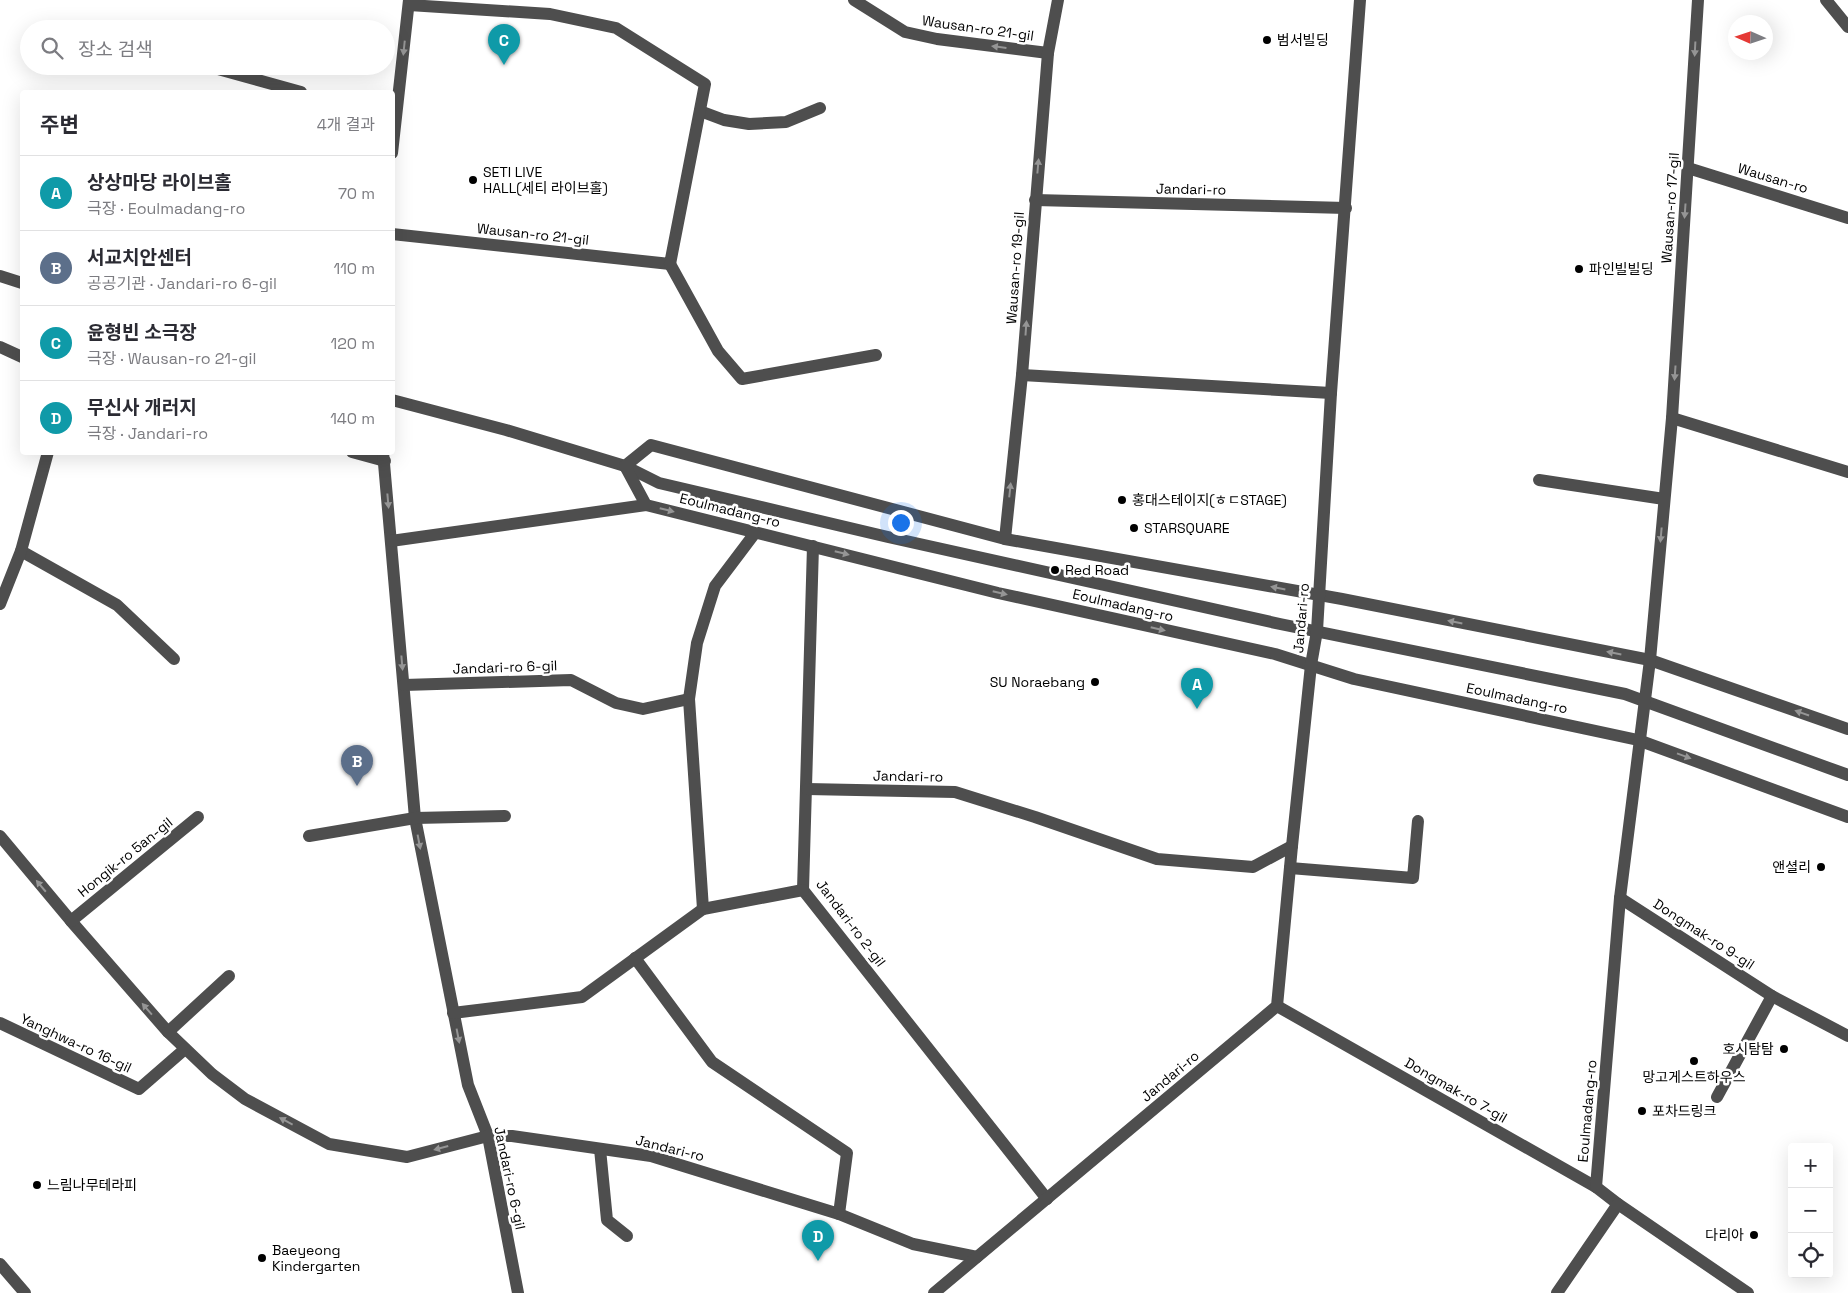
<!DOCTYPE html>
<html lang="ko">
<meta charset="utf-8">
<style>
:root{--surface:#fff;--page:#f2f2f3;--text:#2b2b33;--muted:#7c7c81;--line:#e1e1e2;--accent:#1a73e8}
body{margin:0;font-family:"Space Grotesk","Noto Sans KR",sans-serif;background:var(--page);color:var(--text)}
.controls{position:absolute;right:15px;bottom:15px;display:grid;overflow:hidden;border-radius:5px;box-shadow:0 5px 20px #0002}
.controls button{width:45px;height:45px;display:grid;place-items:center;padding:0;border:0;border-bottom:1px solid var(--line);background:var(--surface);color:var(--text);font:25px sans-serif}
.compass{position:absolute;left:1728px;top:15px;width:45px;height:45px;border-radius:50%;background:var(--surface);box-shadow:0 5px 20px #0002;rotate:273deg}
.you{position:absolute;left:900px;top:522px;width:18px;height:18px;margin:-12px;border:4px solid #fff;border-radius:50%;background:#1a73e8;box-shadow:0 0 0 8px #1a73e833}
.badge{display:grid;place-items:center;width:32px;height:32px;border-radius:50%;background:var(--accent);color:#fff;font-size:16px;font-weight:700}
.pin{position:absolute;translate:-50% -41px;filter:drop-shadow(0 1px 2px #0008)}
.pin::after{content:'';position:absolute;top:26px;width:18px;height:15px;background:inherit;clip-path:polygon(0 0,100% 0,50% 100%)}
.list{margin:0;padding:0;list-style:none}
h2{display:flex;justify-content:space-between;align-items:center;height:65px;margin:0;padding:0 20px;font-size:21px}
h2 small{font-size:16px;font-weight:400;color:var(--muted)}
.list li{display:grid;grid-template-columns:32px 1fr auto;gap:15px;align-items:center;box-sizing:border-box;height:75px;padding:0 20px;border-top:1px solid var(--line)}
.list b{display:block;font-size:19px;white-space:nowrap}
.list p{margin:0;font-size:16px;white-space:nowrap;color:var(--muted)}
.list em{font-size:16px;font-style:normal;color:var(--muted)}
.icon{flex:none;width:28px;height:28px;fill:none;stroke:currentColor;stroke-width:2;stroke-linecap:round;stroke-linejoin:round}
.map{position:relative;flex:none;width:1848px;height:1293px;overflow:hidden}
.search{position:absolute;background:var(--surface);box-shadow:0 5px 20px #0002;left:20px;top:20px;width:375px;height:55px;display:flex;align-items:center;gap:12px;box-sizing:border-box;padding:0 18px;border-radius:28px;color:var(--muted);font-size:19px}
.panel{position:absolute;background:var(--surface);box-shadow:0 5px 20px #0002;left:20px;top:90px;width:375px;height:365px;border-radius:5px}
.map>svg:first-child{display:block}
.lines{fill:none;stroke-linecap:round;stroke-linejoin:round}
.minor{stroke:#4e4e4e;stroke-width:12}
.oneway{fill:#959595}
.poi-dot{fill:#000;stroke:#fff;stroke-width:2}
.labels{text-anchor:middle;stroke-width:5;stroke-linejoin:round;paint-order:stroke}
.street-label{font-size:14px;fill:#000;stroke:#fff}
.poi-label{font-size:14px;fill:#000;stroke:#fff;text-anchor:start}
</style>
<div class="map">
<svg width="1848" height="1293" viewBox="0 0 1848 1293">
<rect width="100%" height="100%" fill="#fff"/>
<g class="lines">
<g class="minor">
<polyline points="854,0 905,32 937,39 1048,53"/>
<polyline points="1826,0 1848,27"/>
<polyline points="207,66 301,92"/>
<polyline points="700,111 724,120 749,124 786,122 820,108"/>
<polyline points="392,153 409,0"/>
<polyline points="1688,168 1848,218"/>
<polyline points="1035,200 1346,208"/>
<polyline points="392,234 670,264 705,84 616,28 550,14 409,5"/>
<polyline points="670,264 718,351 742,379 876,355"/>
<polyline points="0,276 22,283"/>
<polyline points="0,347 22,357"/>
<polyline points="1022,375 1331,393"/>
<polyline points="392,400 506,430 625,466 659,483 888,537 1280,624 1625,694 1848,775"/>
<polyline points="1672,418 1848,472"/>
<polyline points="352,452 385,461"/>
<polyline points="383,452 415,818 468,1085 488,1136 518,1293"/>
<polyline points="625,466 646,505 998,593 1275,654 1354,679 1638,740 1848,817"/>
<polyline points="625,466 651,445 1005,539 1342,599 1650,660 1848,729"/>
<polyline points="1539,480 1664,499"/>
<polyline points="1005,539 1022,375 1048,53 1058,0"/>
<polyline points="391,541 646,505"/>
<polyline points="813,546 803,890 1047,1199"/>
<polyline points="21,551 117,605 174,659"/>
<polyline points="0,604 21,551 48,452"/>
<polyline points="404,685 571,680 616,703 643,709 689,699"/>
<polyline points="807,789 955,792 1035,817 1157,859 1253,867 1292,846"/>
<polyline points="0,836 71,921 168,1032 212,1074 245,1099 329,1144 407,1157 488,1136 512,1136 651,1156 839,1214 913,1244 977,1257"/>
<polyline points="309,836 415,818 505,816"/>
<polyline points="1290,868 1413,878 1418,821"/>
<polyline points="1620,898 1772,996 1848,1036"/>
<polyline points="703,909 689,699 697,643 715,586 755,533"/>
<polyline points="71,921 198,817"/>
<polyline points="635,958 712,1062 847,1153 839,1214"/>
<polyline points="1277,1006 1596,1187 1618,1204 1748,1293"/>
<polyline points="453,1013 582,997 703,909 803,890"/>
<polyline points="0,1023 139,1089 185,1049"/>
<polyline points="168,1032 229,976"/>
<polyline points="1717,1097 1772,996"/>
<polyline points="600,1149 607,1220 627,1236"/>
<polyline points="1596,1187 1620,898 1650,660 1672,418 1698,0"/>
<polyline points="0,1264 25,1293"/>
<polyline points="934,1293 1277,1006 1292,846 1311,665 1317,631 1331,393 1360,0"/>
<polyline points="1557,1293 1618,1204"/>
</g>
</g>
<defs><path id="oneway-solid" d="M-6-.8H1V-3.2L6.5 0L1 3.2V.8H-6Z" transform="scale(1.25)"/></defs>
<g class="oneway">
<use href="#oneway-solid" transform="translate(999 47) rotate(-173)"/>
<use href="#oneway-solid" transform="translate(404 48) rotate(96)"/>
<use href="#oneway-solid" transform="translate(1695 49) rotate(93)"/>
<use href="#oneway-solid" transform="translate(1038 166) rotate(-85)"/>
<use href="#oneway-solid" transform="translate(1685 211) rotate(94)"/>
<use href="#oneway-solid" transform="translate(1026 328) rotate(-86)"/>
<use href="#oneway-solid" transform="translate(1675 373) rotate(94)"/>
<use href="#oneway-solid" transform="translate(1010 490) rotate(-84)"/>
<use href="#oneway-solid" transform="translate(388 501) rotate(85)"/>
<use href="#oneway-solid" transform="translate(667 510) rotate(14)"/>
<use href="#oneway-solid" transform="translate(1661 535) rotate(95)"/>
<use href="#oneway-solid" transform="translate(842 553) rotate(14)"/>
<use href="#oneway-solid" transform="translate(1278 588) rotate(-169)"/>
<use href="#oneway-solid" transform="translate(1000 593) rotate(13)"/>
<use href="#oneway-solid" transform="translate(1455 622) rotate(-169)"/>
<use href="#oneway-solid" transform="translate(1158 629) rotate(13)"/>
<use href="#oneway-solid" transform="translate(1614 653) rotate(-169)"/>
<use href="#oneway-solid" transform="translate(402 663) rotate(85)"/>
<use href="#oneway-solid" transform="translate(1802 713) rotate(-161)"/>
<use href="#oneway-solid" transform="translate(1684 756) rotate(20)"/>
<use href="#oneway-solid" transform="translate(419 842) rotate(79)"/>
<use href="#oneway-solid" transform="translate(41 886) rotate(-130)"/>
<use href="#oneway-solid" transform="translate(147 1009) rotate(-131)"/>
<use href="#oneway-solid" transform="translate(458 1036) rotate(79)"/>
<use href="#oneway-solid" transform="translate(286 1121) rotate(-152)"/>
<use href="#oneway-solid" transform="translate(441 1148) rotate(165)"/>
</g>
<g class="poi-dot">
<circle cx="1267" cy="40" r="5"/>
<circle cx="473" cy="180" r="5"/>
<circle cx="1579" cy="269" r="5"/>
<circle cx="1122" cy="500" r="5"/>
<circle cx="1134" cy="528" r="5"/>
<circle cx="1055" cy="570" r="5"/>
<circle cx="1095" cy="682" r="5"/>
<circle cx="1821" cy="867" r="5"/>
<circle cx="1784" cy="1049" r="5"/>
<circle cx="1694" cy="1061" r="5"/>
<circle cx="1642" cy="1111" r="5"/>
<circle cx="37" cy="1185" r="5"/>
<circle cx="1754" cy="1235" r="5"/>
<circle cx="262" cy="1258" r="5"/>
</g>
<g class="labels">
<g class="street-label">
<text transform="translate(978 28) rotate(8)" y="5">Wausan-ro 21-gil</text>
<text transform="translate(1773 178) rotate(17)" y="5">Wausan-ro</text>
<text transform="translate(1191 189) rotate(1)" y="5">Jandari-ro</text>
<text transform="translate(1670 208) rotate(-86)" y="5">Wausan-ro 17-gil</text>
<text transform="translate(533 234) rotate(6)" y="5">Wausan-ro 21-gil</text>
<text transform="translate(1015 268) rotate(-86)" y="5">Wausan-ro 19-gil</text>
<text transform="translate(730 510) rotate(14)" y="5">Eoulmadang-ro</text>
<text transform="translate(1123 605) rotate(13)" y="5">Eoulmadang-ro</text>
<text transform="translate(1301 618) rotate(-85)" y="5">Jandari-ro</text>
<text transform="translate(505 667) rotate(-2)" y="5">Jandari-ro 6-gil</text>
<text transform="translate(1517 698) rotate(12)" y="5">Eoulmadang-ro</text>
<text transform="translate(908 776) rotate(1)" y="5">Jandari-ro</text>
<text transform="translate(125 857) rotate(-39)" y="5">Hongik-ro 5an-gil</text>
<text transform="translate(851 923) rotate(53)" y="5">Jandari-ro 2-gil</text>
<text transform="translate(1704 934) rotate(33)" y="5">Dongmak-ro 9-gil</text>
<text transform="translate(76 1043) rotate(25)" y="5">Yanghwa-ro 16-gil</text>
<text transform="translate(1170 1076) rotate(-40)" y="5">Jandari-ro</text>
<text transform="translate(1456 1090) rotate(30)" y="5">Dongmak-ro 7-gil</text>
<text transform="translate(1587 1111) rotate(-85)" y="5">Eoulmadang-ro</text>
<text transform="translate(670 1148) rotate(14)" y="5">Jandari-ro</text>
<text transform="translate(510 1178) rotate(78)" y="5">Jandari-ro 6-gil</text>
</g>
<g class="poi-label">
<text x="1277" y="45">범서빌딩</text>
<text x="483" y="177">SETI LIVE<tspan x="483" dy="16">HALL(세티 라이브홀)</tspan></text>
<text x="1589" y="274">파인빌빌딩</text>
<text x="1132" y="505">홍대스테이지(ㅎㄷSTAGE)</text>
<text x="1144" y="533">STARSQUARE</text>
<text x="1065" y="575">Red Road</text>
<text x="1085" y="687" text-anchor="end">SU Noraebang</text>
<text x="1811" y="872" text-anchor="end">앤셜리</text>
<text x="1774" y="1054" text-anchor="end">호시탐탐</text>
<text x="1694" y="1082" text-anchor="middle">망고게스트하우스</text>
<text x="1652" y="1116">포차드링크</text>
<text x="47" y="1190">느림나무테라피</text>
<text x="1744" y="1240" text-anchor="end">다리아</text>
<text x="272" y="1255">Baeyeong<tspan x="272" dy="16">Kindergarten</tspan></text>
</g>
</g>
</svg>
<div class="controls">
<button>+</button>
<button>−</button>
<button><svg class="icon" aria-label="locate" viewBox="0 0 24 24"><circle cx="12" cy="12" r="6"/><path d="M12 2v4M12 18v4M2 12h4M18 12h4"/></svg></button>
</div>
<svg class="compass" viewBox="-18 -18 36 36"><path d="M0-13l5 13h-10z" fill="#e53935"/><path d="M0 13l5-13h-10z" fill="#7c7c81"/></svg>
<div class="you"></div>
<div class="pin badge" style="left:1197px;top:709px;background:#0f9aa8">A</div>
<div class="pin badge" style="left:357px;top:786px;background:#5c6f8a">B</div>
<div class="pin badge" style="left:504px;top:65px;background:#0f9aa8">C</div>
<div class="pin badge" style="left:818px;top:1261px;background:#0f9aa8">D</div>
<div class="search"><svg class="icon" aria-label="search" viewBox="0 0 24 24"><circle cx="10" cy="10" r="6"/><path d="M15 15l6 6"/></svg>장소 검색</div>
<section class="panel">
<h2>주변<small>4개 결과</small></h2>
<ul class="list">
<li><span class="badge" style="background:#0f9aa8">A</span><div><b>상상마당 라이브홀</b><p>극장 · Eoulmadang-ro</p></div><em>70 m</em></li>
<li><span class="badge" style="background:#5c6f8a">B</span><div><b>서교치안센터</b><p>공공기관 · Jandari-ro 6-gil</p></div><em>110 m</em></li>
<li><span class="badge" style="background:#0f9aa8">C</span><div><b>윤형빈 소극장</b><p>극장 · Wausan-ro 21-gil</p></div><em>120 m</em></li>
<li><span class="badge" style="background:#0f9aa8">D</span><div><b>무신사 개러지</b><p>극장 · Jandari-ro</p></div><em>140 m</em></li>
</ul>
</section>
</div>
